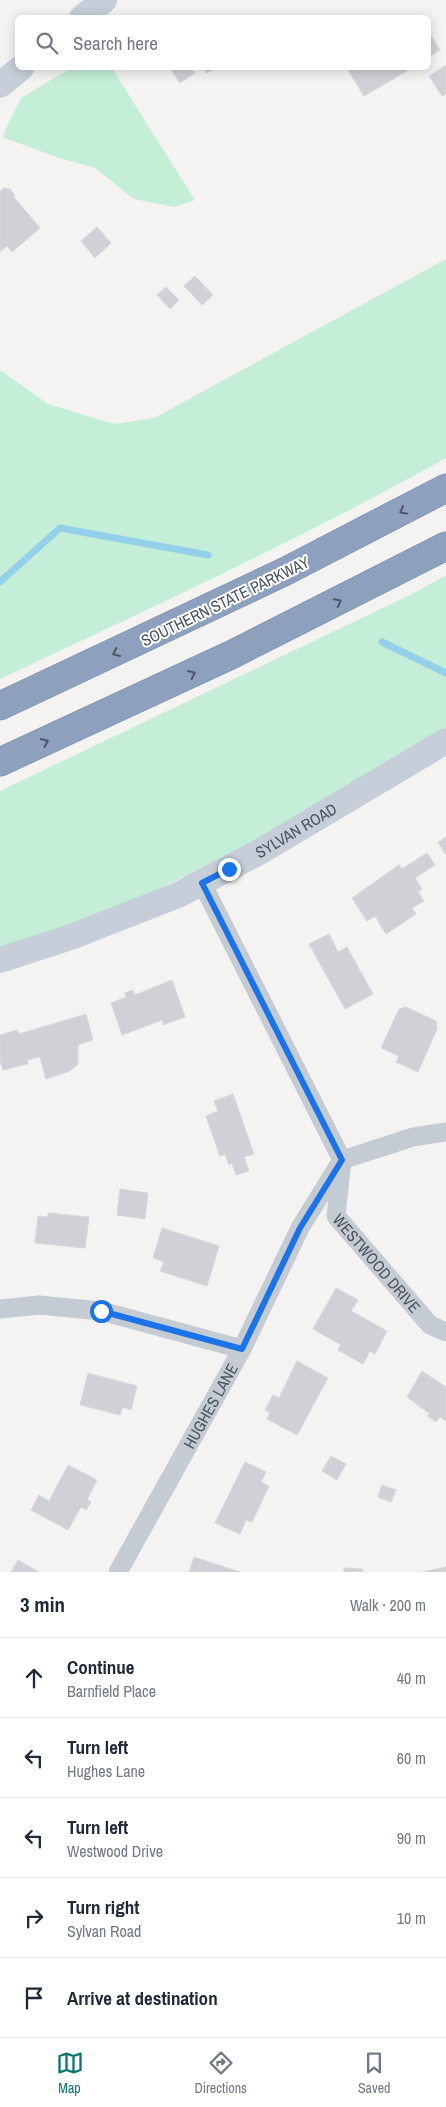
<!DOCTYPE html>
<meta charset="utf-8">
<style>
:root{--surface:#fff;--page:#f6f6f7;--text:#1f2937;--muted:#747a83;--line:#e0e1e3;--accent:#0f766e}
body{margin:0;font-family:"Archivo Narrow",sans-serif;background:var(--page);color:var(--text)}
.stop{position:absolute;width:15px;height:15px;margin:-11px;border:4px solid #1a73e8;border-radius:50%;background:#fff}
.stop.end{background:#1a73e8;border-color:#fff;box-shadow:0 1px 5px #0008}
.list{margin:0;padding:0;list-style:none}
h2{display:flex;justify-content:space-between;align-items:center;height:65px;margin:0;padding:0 20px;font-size:21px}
h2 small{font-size:16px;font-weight:400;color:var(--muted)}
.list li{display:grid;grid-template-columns:32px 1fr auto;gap:15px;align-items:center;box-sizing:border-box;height:80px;padding:0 20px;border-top:1px solid var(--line)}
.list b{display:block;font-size:19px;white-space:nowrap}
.list p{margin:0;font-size:16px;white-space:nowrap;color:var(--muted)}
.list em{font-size:16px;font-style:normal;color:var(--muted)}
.icon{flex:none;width:28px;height:28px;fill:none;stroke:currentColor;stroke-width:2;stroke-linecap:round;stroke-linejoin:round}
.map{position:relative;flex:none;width:446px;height:1572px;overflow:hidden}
.search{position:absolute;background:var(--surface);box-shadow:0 2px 12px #0003;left:15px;right:15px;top:15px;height:55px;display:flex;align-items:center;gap:12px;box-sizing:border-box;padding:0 18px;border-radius:8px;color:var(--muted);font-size:19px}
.sheet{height:465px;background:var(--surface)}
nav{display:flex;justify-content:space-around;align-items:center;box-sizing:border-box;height:70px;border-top:1px solid var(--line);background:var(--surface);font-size:14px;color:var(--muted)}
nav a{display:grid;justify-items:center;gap:2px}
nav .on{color:var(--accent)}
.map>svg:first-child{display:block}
.green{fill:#c5eed8}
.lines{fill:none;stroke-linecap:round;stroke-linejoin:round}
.stream{stroke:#94d0e9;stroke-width:7}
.building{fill:#d0d1d6;stroke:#d7d8dd}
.highway-casing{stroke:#788caa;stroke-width:29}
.street{stroke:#c4cbd3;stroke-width:19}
.secondary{stroke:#c6ced9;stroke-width:26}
.highway{stroke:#8da1be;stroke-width:28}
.oneway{stroke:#4e5864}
.route{stroke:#1a73e8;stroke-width:6}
.labels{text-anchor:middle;stroke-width:4;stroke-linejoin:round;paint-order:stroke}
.street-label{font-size:16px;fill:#4b545f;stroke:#fff}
</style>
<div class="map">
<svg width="446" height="1572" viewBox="0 0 446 1572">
<rect width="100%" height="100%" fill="#f4f3f2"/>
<g class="green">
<polygon points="71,68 110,68 113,70 195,200 174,207 134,199 95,168 59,158 2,137 21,98"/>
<path d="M446 259V458C301 539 150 609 0 679V370L48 404 114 424 154 418Z"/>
<polygon points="446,575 446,727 252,843 147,895 0,950 0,791 412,594"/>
</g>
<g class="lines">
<g class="stream">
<polyline points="0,582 60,528 208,555"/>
<polyline points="382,642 446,673"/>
</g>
</g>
<g class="building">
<polygon points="428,31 440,50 428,57"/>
<polygon points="446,65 446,94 442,96 429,76"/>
<polygon points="170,68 191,68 195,73 180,83"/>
<polygon points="203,68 216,68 207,73"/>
<polygon points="347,68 412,68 364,96"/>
<polygon points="4,188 10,189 14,194 14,197 40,228 12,252 7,246 0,252 0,191"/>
<polygon points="97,227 111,243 95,258 81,241"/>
<polygon points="195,276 213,295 202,305 184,286"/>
<polygon points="166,287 179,300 170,309 157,295"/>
<polygon points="446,837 446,855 438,842"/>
<polygon points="427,853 435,865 415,878 422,889 418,892 424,901 412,908 416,914 386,934 375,916 367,921 352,898 399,865 402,869"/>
<polygon points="329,934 338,952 347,947 373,994 345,1009 309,944"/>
<polygon points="172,980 185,1017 163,1025 162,1020 122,1035 111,1003 126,997 125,993 133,990 135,995"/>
<polygon points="406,1007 436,1021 437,1029 418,1072 396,1062 399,1056 381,1048 399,1009"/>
<polygon points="86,1014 93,1040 78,1045 78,1064 70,1071 46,1079 40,1057 27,1060 28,1064 3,1070 0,1061 0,1035 17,1030 19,1034"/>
<polygon points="233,1094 254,1154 244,1157 249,1171 236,1175 232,1163 229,1165 225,1154 220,1156 206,1116 218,1111 214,1101"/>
<polygon points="120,1189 148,1193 145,1219 117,1215"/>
<polygon points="48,1213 89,1217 85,1248 35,1243 38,1216 48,1217"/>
<polygon points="162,1228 219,1246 207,1286 160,1271 164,1262 153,1258"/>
<polygon points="336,1288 358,1300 351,1311 387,1331 375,1354 370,1351 363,1364 338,1350 341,1345 313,1329"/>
<polygon points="297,1361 328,1378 297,1435 267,1419 270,1413 265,1410 273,1395 279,1398"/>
<polygon points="422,1371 446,1387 446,1421 440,1417 436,1422 427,1416 430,1414 407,1397"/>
<polygon points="88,1373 137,1386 131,1410 123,1407 120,1415 80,1405"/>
<polygon points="331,1456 346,1464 337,1480 322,1471"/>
<polygon points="245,1462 266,1472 261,1482 269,1486 252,1522 246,1520 240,1534 215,1523"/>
<polygon points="68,1465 97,1480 87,1500 91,1502 86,1510 81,1507 68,1530 31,1510 39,1495 49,1501"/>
<polygon points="382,1485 396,1490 391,1502 378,1497"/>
<polygon points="194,1557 240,1572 189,1572"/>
<polygon points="18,1560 39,1572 11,1572"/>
<polygon points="446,1567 446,1572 423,1572"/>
<polygon points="344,1568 363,1569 363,1572 344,1572"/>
</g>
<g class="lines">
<defs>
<g id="highway">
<polyline points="0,706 286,571 446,488"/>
<polyline points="0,762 233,654 446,546"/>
</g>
</defs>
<use href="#highway" class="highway-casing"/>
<g class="street">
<path id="s1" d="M202 883 342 1160 336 1216 430 1325 446 1332"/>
<polyline points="0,1309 39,1305 101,1311 242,1349"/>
<path id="s2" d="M118 1572 242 1349 300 1228 342 1160 413 1137 446 1132"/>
</g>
<g class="secondary">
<polyline points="82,18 104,0"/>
<polyline points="0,85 21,68"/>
<path id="s3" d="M0 960 71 937 178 895 261 851 446 741"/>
</g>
<use href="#highway" class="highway"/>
</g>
<defs><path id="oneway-chevron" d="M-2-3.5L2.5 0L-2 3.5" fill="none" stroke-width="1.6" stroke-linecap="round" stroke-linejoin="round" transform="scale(1.25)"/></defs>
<g class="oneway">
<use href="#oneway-chevron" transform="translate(403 511) rotate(151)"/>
<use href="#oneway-chevron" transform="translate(338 602) rotate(-27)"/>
<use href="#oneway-chevron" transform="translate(116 653) rotate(155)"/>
<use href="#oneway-chevron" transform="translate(192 674) rotate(-25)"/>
<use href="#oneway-chevron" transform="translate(45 742) rotate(-24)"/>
</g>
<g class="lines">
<polyline class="route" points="101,1311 242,1349 300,1228 342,1160 202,883 229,869"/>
</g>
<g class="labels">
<g class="street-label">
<text transform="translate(225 601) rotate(-26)" y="6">SOUTHERN STATE PARKWAY</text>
<text dy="6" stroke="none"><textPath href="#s3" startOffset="324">SYLVAN ROAD</textPath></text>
<text dy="6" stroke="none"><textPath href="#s1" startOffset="429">WESTWOOD DRIVE</textPath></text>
<text dy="6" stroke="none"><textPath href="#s2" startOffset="190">HUGHES LANE</textPath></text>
</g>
</g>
</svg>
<div class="stop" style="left:101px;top:1311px"></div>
<div class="stop end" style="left:229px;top:869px"></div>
<div class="search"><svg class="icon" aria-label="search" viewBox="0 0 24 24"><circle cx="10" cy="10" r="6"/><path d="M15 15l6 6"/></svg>Search here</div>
</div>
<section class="sheet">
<h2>3 min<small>Walk · 200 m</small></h2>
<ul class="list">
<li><svg class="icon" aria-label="ahead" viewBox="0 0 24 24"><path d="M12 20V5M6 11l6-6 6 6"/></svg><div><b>Continue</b><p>Barnfield Place</p></div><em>40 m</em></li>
<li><svg class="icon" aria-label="left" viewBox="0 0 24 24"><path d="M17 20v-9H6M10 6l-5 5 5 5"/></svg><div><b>Turn left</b><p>Hughes Lane</p></div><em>60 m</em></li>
<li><svg class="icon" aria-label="left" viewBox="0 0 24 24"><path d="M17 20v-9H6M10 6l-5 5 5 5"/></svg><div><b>Turn left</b><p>Westwood Drive</p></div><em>90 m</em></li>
<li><svg class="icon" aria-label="right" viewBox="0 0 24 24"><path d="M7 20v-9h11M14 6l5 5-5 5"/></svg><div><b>Turn right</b><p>Sylvan Road</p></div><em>10 m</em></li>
<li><svg class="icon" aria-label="arrive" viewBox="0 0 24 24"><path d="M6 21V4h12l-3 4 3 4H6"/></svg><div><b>Arrive at destination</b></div></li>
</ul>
</section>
<nav>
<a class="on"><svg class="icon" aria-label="map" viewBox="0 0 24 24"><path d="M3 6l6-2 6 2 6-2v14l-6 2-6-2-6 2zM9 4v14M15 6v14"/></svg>Map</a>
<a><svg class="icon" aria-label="directions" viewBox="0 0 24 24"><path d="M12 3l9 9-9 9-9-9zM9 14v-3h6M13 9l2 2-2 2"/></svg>Directions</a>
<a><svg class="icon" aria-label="saved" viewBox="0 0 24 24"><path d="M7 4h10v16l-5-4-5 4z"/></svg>Saved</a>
</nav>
